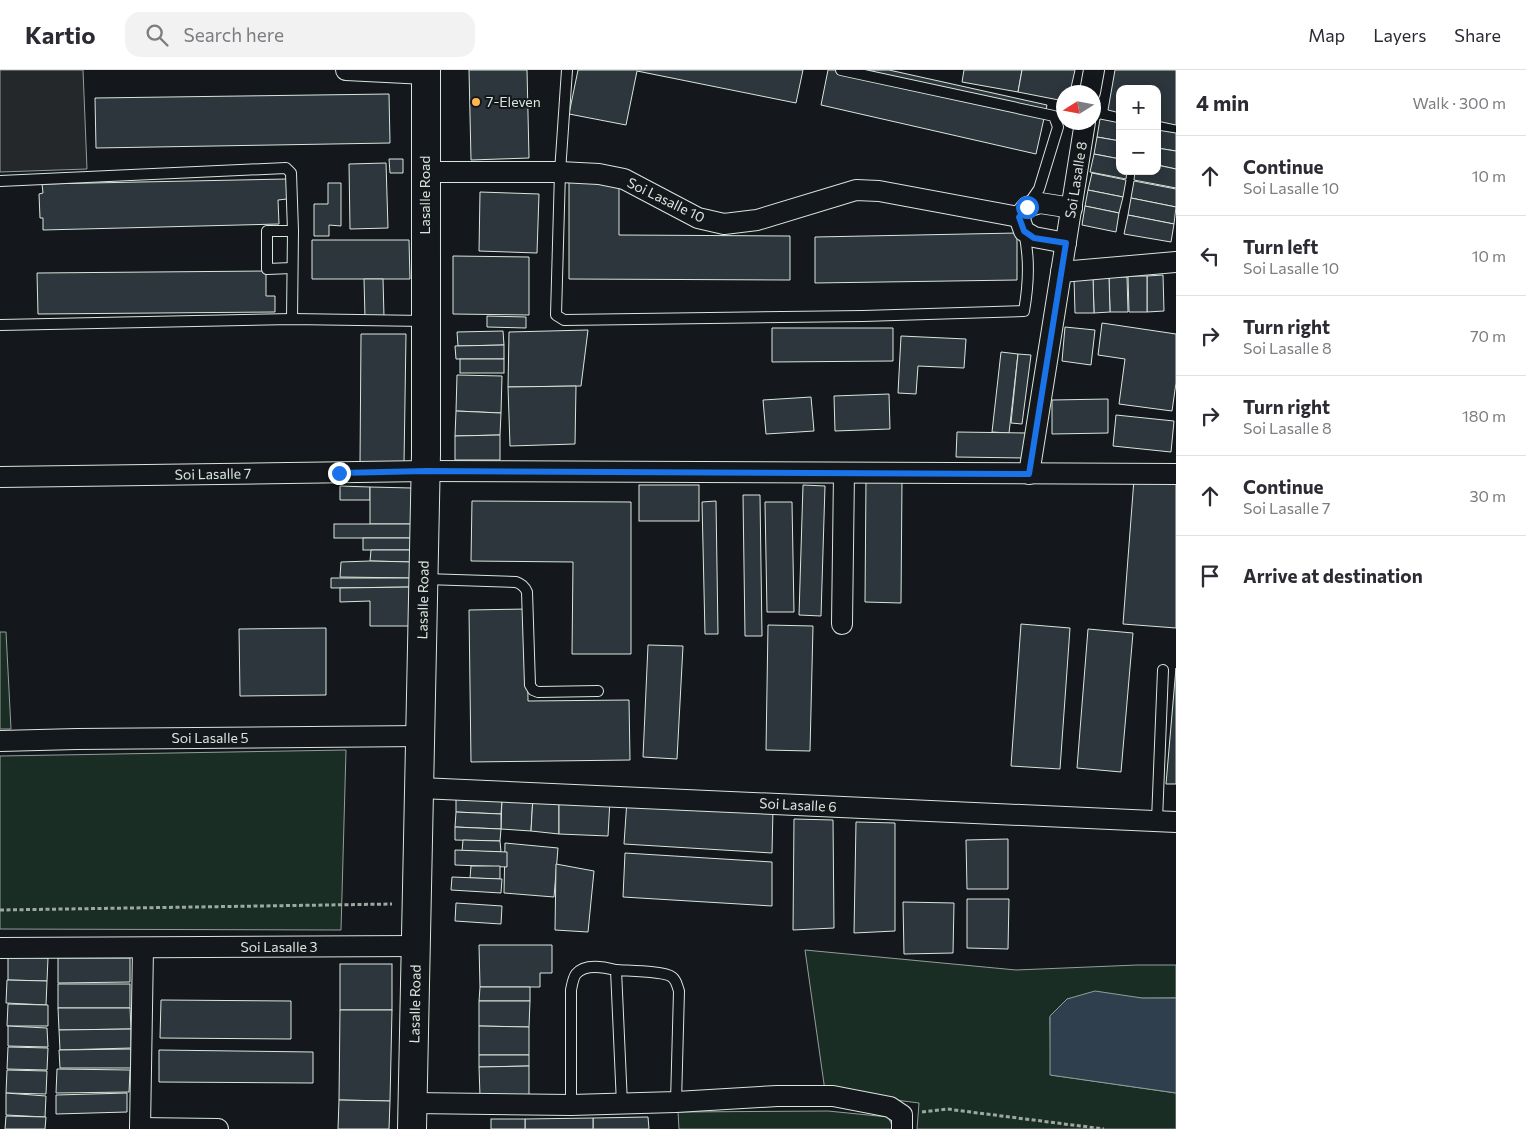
<!DOCTYPE html>
<meta charset="utf-8">
<style>
:root{--surface:#fff;--page:#f2f2f3;--text:#2b2b33;--muted:#7c7c81;--line:#e1e1e2}
body{margin:0;font-family:Commissioner,sans-serif;background:var(--page);color:var(--text)}
.controls{position:absolute;right:15px;top:15px;display:grid;overflow:hidden;border-radius:10px;box-shadow:0 2px 12px #0003}
.controls button{width:45px;height:45px;display:grid;place-items:center;padding:0;border:0;border-bottom:1px solid var(--line);background:var(--surface);color:var(--text);font:25px sans-serif}
.compass{position:absolute;left:1056px;top:15px;width:45px;height:45px;border-radius:50%;background:var(--surface);box-shadow:0 2px 12px #0003;rotate:259deg}
.stop{position:absolute;width:15px;height:15px;margin:-11px;border:4px solid #1a73e8;border-radius:50%;background:#fff}
.stop.end{background:#1a73e8;border-color:#fff;box-shadow:0 1px 5px #0008}
.list{margin:0;padding:0;list-style:none}
h2{display:flex;justify-content:space-between;align-items:center;height:65px;margin:0;padding:0 20px;font-size:21px}
h2 small{font-size:16px;font-weight:400;color:var(--muted)}
.list li{display:grid;grid-template-columns:32px 1fr auto;gap:15px;align-items:center;box-sizing:border-box;height:80px;padding:0 20px;border-top:1px solid var(--line)}
.list b{display:block;font-size:19px;white-space:nowrap}
.list p{margin:0;font-size:16px;white-space:nowrap;color:var(--muted)}
.list em{font-size:16px;font-style:normal;color:var(--muted)}
.icon{flex:none;width:28px;height:28px;fill:none;stroke:currentColor;stroke-width:2;stroke-linecap:round;stroke-linejoin:round}
.map{position:relative;flex:none;width:1176px;height:1059px;overflow:hidden}
header{display:flex;align-items:center;gap:30px;box-sizing:border-box;height:70px;padding:0 25px;background:var(--surface);border-bottom:1px solid var(--line)}
header strong{font-size:24px}
nav{display:flex;gap:28px;margin-inline-start:auto;font-size:18px}
.search{width:350px;height:45px;background:var(--page);display:flex;align-items:center;gap:12px;box-sizing:border-box;padding:0 18px;border-radius:15px;color:var(--muted);font-size:19px}
main{display:flex}
aside{flex:1;background:var(--surface)}
.map>svg:first-child{display:block}
.green{fill:#1a2d24;stroke:#939e99}
.parking{fill:#24282b;stroke:#939e99}
.water{fill:#2f3f4d;stroke:#939e99}
.building{fill:#2c363c;stroke:#d8e6dc}
.lines{fill:none;stroke-linecap:round;stroke-linejoin:round}
.lane-casing{stroke:#d8e6dc;stroke-width:12}
.street-casing{stroke:#d8e6dc;stroke-width:22}
.secondary-casing{stroke:#d8e6dc;stroke-width:30}
.path{stroke:#9da8a2;stroke-width:3;stroke-dasharray:4 2.5;stroke-linecap:butt}
.lane{stroke:#14181c;stroke-width:10}
.street{stroke:#14181c;stroke-width:20}
.secondary{stroke:#14181c;stroke-width:28}
.route{stroke:#1a73e8;stroke-width:6}
.poi-dot{fill:#ffb74d;stroke:#14181c;stroke-width:2}
.labels{text-anchor:middle;stroke-width:4;stroke-linejoin:round;paint-order:stroke}
.poi-label{font-size:14px;fill:#d8e6dc;stroke:#14181c;text-anchor:start}
.street-label{font-size:14px;fill:#d8e6dc;stroke:#14181c}
</style>
<header>
<strong>Kartio</strong>
<div class="search"><svg class="icon" aria-label="search" viewBox="0 0 24 24"><circle cx="10" cy="10" r="6"/><path d="M15 15l6 6"/></svg>Search here</div>
<nav><a>Map</a><a>Layers</a><a>Share</a></nav>
</header>
<main>
<div class="map">
<svg width="1176" height="1059" viewBox="0 0 1176 1059">
<rect width="100%" height="100%" fill="#14181c"/>
<g class="green">
<polygon points="0,562 6,562 11,659 0,659"/>
<polygon points="346,680 341,860 0,859 0,686"/>
<polygon points="805,880 1016,900 1137,895 1176,895 1176,928 1067,929 1050,947 1051,1005 1176,1023 1176,1059 917,1059 919,1033 825,1021"/>
<polygon points="828,1041 888,1047 894,1059 679,1059 678,1042"/>
</g>
<polygon class="parking" points="0,0 83,0 87,99 0,102"/>
<polygon class="water" points="1095,921 1142,928 1176,928 1176,1023 1050,1005 1050,946 1067,929"/>
<g class="building">
<polygon points="469,0 527,0 529,88 471,90"/>
<polygon points="578,0 803,0 796,33 637,1 626,55 569,44"/>
<polygon points="828,0 889,0 1047,35 1036,84 821,35"/>
<polygon points="964,0 1022,0 1018,22 962,12"/>
<polygon points="1022,0 1075,0 1070,22 1064,22 1064,31 1018,22"/>
<polygon points="1115,0 1176,0 1176,55 1157,51 1157,19 1120,19 1120,43 1108,40"/>
<polygon points="389,24 390,73 96,78 95,28"/>
<polygon points="1100,49 1120,53 1120,71 1097,67"/>
<polygon points="1157,60 1176,63 1176,81 1157,78"/>
<polygon points="1097,67 1120,71 1120,89 1094,84"/>
<polygon points="1157,78 1176,81 1176,99 1157,95"/>
<polygon points="1094,84 1120,89 1120,101 1127,101 1126,109 1090,102"/>
<polygon points="389,89 403,89 403,103 390,103"/>
<polygon points="386,93 388,158 350,159 349,94"/>
<polygon points="1157,95 1176,99 1176,118 1134,110 1135,101 1157,101"/>
<polygon points="1092,103 1126,110 1123,127 1088,120"/>
<polygon points="287,109 287,129 278,130 279,154 43,160 43,148 40,148 39,124 43,123 42,114"/>
<polygon points="569,111 619,111 619,165 790,166 790,210 569,209"/>
<polygon points="1134,111 1176,119 1176,137 1131,128"/>
<polygon points="328,113 341,113 341,156 329,155 329,166 314,166 314,134 328,134"/>
<polygon points="1088,120 1123,127 1119,143 1085,136"/>
<polygon points="480,122 539,124 537,183 479,181"/>
<polygon points="1131,128 1176,137 1174,154 1128,145"/>
<polygon points="1085,136 1119,143 1116,162 1082,155"/>
<polygon points="1128,145 1174,154 1171,172 1124,164"/>
<polygon points="1017,163 1017,210 815,213 815,167"/>
<polygon points="312,170 409,170 410,209 312,209"/>
<polygon points="453,186 529,187 529,245 453,244"/>
<polygon points="266,201 266,226 275,226 275,242 38,244 37,203"/>
<polygon points="1163,205 1164,241 1147,242 1147,206"/>
<polygon points="1128,206 1147,206 1147,242 1129,242"/>
<polygon points="1109,207 1127,207 1128,242 1110,242"/>
<polygon points="1109,207 1110,242 1094,243 1093,208"/>
<polygon points="1074,208 1093,208 1094,243 1075,243"/>
<polygon points="364,209 383,209 384,247 365,248"/>
<polygon points="487,246 526,247 526,258 487,257"/>
<polygon points="1102,253 1176,264 1176,313 1172,341 1119,334 1125,289 1098,285"/>
<polygon points="1065,257 1095,260 1091,295 1062,291"/>
<polygon points="772,258 893,258 893,291 772,292"/>
<polygon points="588,260 581,316 508,317 509,262"/>
<polygon points="503,261 504,275 458,276 457,262"/>
<polygon points="361,264 406,264 404,394 360,394"/>
<polygon points="901,266 966,269 964,298 918,296 916,324 898,323"/>
<polygon points="504,275 504,289 456,289 455,276"/>
<polygon points="1001,282 1018,284 1009,363 992,362"/>
<polygon points="1018,284 1031,285 1022,354 1011,353"/>
<rect x="460" y="289" width="44" height="14"/>
<polygon points="457,305 502,306 501,343 456,341"/>
<polygon points="576,316 575,374 510,376 508,317"/>
<polygon points="889,324 890,359 835,361 834,326"/>
<polygon points="811,327 814,361 766,364 763,330"/>
<polygon points="1108,329 1108,363 1052,364 1052,330"/>
<polygon points="456,341 501,343 500,365 455,366"/>
<polygon points="1116,345 1174,351 1171,382 1113,376"/>
<polygon points="957,362 1026,363 1025,388 956,387"/>
<polygon points="500,365 500,390 455,390 455,366"/>
<polygon points="866,409 902,410 901,533 865,532"/>
<polygon points="1134,409 1176,413 1176,558 1123,554"/>
<rect x="639" y="415" width="60" height="36"/>
<polygon points="803,415 825,416 821,546 799,545"/>
<polygon points="340,416 370,417 370,430 340,430"/>
<polygon points="370,417 412,418 412,454 370,454"/>
<polygon points="743,425 760,425 762,566 745,566"/>
<polygon points="472,431 631,432 631,584 572,584 573,492 471,491"/>
<polygon points="716,431 718,564 705,564 702,432"/>
<polygon points="765,432 792,432 794,542 767,542"/>
<rect x="334" y="454" width="78" height="14"/>
<rect x="363" y="468" width="49" height="12"/>
<polygon points="371,480 412,480 413,492 370,491"/>
<polygon points="370,491 413,492 413,508 340,507 341,492"/>
<polygon points="331,508 413,508 412,517 331,518"/>
<polygon points="412,517 413,556 370,556 370,531 340,532 340,518"/>
<polygon points="527,539 528,631 629,630 630,690 471,692 469,540"/>
<polygon points="1021,554 1070,558 1060,699 1011,696"/>
<polygon points="768,555 813,556 810,681 766,680"/>
<polygon points="326,558 326,625 240,626 239,559"/>
<polygon points="1088,559 1133,563 1121,702 1077,698"/>
<polygon points="648,575 683,576 677,689 643,687"/>
<polygon points="1176,598 1176,714 1166,714"/>
<polygon points="502,725 533,726 531,761 501,759"/>
<polygon points="533,726 559,727 559,764 531,761"/>
<polygon points="559,727 610,729 608,766 559,764"/>
<polygon points="456,729 502,730 501,744 456,742"/>
<polygon points="627,730 773,738 772,783 624,774"/>
<polygon points="456,742 501,744 501,759 455,757"/>
<polygon points="794,749 833,750 834,858 793,860"/>
<polygon points="856,752 895,753 895,861 854,863"/>
<polygon points="455,757 501,759 500,771 455,770"/>
<polygon points="1008,769 1008,819 967,819 966,770"/>
<polygon points="463,770 500,771 501,782 462,781"/>
<polygon points="505,773 558,778 554,827 504,823"/>
<polygon points="455,780 507,782 507,797 455,795"/>
<polygon points="625,783 772,792 772,836 623,827"/>
<polygon points="556,794 594,801 588,862 555,860"/>
<polygon points="471,796 500,796 500,809 470,808"/>
<polygon points="452,807 502,809 501,823 451,820"/>
<polygon points="967,829 1009,829 1008,879 967,878"/>
<polygon points="903,832 954,833 953,883 904,884"/>
<polygon points="456,833 502,836 501,854 455,851"/>
<polygon points="479,875 552,875 552,903 540,903 540,917 480,917"/>
<polygon points="8,887 48,888 47,911 8,910"/>
<polygon points="58,888 130,888 130,912 58,913"/>
<rect x="340" y="894" width="52" height="46"/>
<polygon points="7,910 47,911 46,935 6,933"/>
<rect x="58" y="914" width="72" height="24"/>
<polygon points="480,917 530,917 530,931 479,931"/>
<polygon points="161,930 291,931 291,969 160,968"/>
<polygon points="479,931 530,931 529,957 479,956"/>
<polygon points="8,934 48,935 48,956 7,956"/>
<polygon points="58,938 130,938 131,959 59,960"/>
<polygon points="340,940 392,940 390,1031 339,1030"/>
<polygon points="8,956 47,958 48,977 8,976"/>
<polygon points="479,956 529,957 529,985 479,985"/>
<polygon points="131,959 131,978 60,980 59,960"/>
<polygon points="8,977 48,978 47,1000 7,999"/>
<polygon points="131,979 131,998 60,998 59,980"/>
<polygon points="159,980 313,982 313,1013 159,1012"/>
<polygon points="479,985 529,985 529,996 479,997"/>
<polygon points="529,996 529,1025 480,1026 479,997"/>
<polygon points="57,999 130,1000 129,1022 56,1023"/>
<polygon points="7,1000 47,1001 46,1024 6,1023"/>
<polygon points="6,1023 46,1026 45,1047 6,1045"/>
<polygon points="127,1023 127,1042 56,1044 56,1025"/>
<polygon points="339,1030 390,1031 389,1059 338,1059"/>
<polygon points="6,1046 46,1047 45,1059 5,1059"/>
<polygon points="648,1047 649,1059 593,1059 593,1048"/>
<polygon points="593,1048 593,1059 525,1059 525,1049"/>
<rect x="491" y="1049" width="34" height="10"/>
</g>
<g class="lines">
<defs>
<g id="lane">
<path d="M567 0 560 102 556 245 564 250 863 246 1024 241C1029 213 1030 189 1024 162"/>
<polyline points="841,0 1054,46 1058,57 1039,119 1028,135"/>
<polyline points="0,111 286,98 291,103 293,161 292,249"/>
<polyline points="292,198 267,199 267,161 293,161"/>
<polyline points="0,255 292,249 425,251"/>
<path d="M425 509 516 512C522 514 525 517 527 522L530 615 533 620 538 622 598 621"/>
<polyline points="1157,750 1163,600"/>
<path d="M616 900C628 901 664 901 672 907 677 911 677 916 679 921L676 1032"/>
<path d="M571 1035V920C572 915 573 908 576 904 585 893 604 897 616 900L622 1034"/>
</g>
<g id="street">
<polyline points="346,0 426,4"/>
<polyline points="1090,22 1094,0"/>
<polyline points="425,102 560,102 599,104 624,109 698,148 724,154 757,150 856,120 879,121 1019,147"/>
<polyline points="1019,147 1024,161 1034,167 1066,173"/>
<polyline points="1019,147 1027,137 1040,133 1072,138"/>
<polyline points="1061,202 1176,192"/>
<polyline points="1029,404 1085,52"/>
<polyline points="0,407 426,401 1176,404"/>
<polyline points="842,554 844,403"/>
<polyline points="0,671 77,669 421,666"/>
<polyline points="420,718 1176,752"/>
<polyline points="0,878 416,876"/>
<polyline points="413,1033 571,1035 676,1032 777,1026 833,1026 890,1037 902,1045 902,1059"/>
<polyline points="140,1058 218,1059"/>
<polyline points="140,1059 143,878"/>
</g>
<polyline id="secondary" points="412,1059 426,384 426,0"/>
</defs>
<use href="#lane" class="lane-casing"/>
<use href="#street" class="street-casing"/>
<use href="#secondary" class="secondary-casing"/>
<g class="path">
<polyline points="0,840 392,834"/>
<polyline points="922,1042 947,1039 1104,1059"/>
</g>
<use href="#lane" class="lane"/>
<use href="#street" class="street"/>
<use href="#secondary" class="secondary"/>
</g>
<g class="lines">
<polyline class="route" points="339,403 426,401 1029,404 1066,173 1034,168 1024,161 1019,147 1027,137"/>
</g>
<circle class="poi-dot" cx="476" cy="32" r="5"/>
<g class="labels">
<g class="poi-label">
<text x="486" y="37">7-Eleven</text>
</g>
<g class="street-label">
<text transform="translate(1076 110) rotate(-81)" y="5">Soi Lasalle 8</text>
<text transform="translate(425 125) rotate(-90)" y="5">Lasalle Road</text>
<text transform="translate(666 130) rotate(26)" y="5">Soi Lasalle 10</text>
<text transform="translate(213 404) rotate(-1)" y="5">Soi Lasalle 7</text>
<text transform="translate(423 530) rotate(-89)" y="5">Lasalle Road</text>
<text x="210" y="673">Soi Lasalle 5</text>
<text transform="translate(798 735) rotate(3)" y="5">Soi Lasalle 6</text>
<text x="279" y="882">Soi Lasalle 3</text>
<text transform="translate(415 934) rotate(-89)" y="5">Lasalle Road</text>
</g>
</g>
</svg>
<div class="controls">
<button>+</button>
<button>−</button>
</div>
<svg class="compass" viewBox="-18 -18 36 36"><path d="M0-13l5 13h-10z" fill="#e53935"/><path d="M0 13l5-13h-10z" fill="#7c7c81"/></svg>
<div class="stop" style="left:1027px;top:137px"></div>
<div class="stop end" style="left:339px;top:403px"></div>
</div>
<aside>
<h2>4 min<small>Walk · 300 m</small></h2>
<ul class="list">
<li><svg class="icon" aria-label="ahead" viewBox="0 0 24 24"><path d="M12 20V5M6 11l6-6 6 6"/></svg><div><b>Continue</b><p>Soi Lasalle 10</p></div><em>10 m</em></li>
<li><svg class="icon" aria-label="left" viewBox="0 0 24 24"><path d="M17 20v-9H6M10 6l-5 5 5 5"/></svg><div><b>Turn left</b><p>Soi Lasalle 10</p></div><em>10 m</em></li>
<li><svg class="icon" aria-label="right" viewBox="0 0 24 24"><path d="M7 20v-9h11M14 6l5 5-5 5"/></svg><div><b>Turn right</b><p>Soi Lasalle 8</p></div><em>70 m</em></li>
<li><svg class="icon" aria-label="right" viewBox="0 0 24 24"><path d="M7 20v-9h11M14 6l5 5-5 5"/></svg><div><b>Turn right</b><p>Soi Lasalle 8</p></div><em>180 m</em></li>
<li><svg class="icon" aria-label="ahead" viewBox="0 0 24 24"><path d="M12 20V5M6 11l6-6 6 6"/></svg><div><b>Continue</b><p>Soi Lasalle 7</p></div><em>30 m</em></li>
<li><svg class="icon" aria-label="arrive" viewBox="0 0 24 24"><path d="M6 21V4h12l-3 4 3 4H6"/></svg><div><b>Arrive at destination</b></div></li>
</ul>
</aside>
</main>
